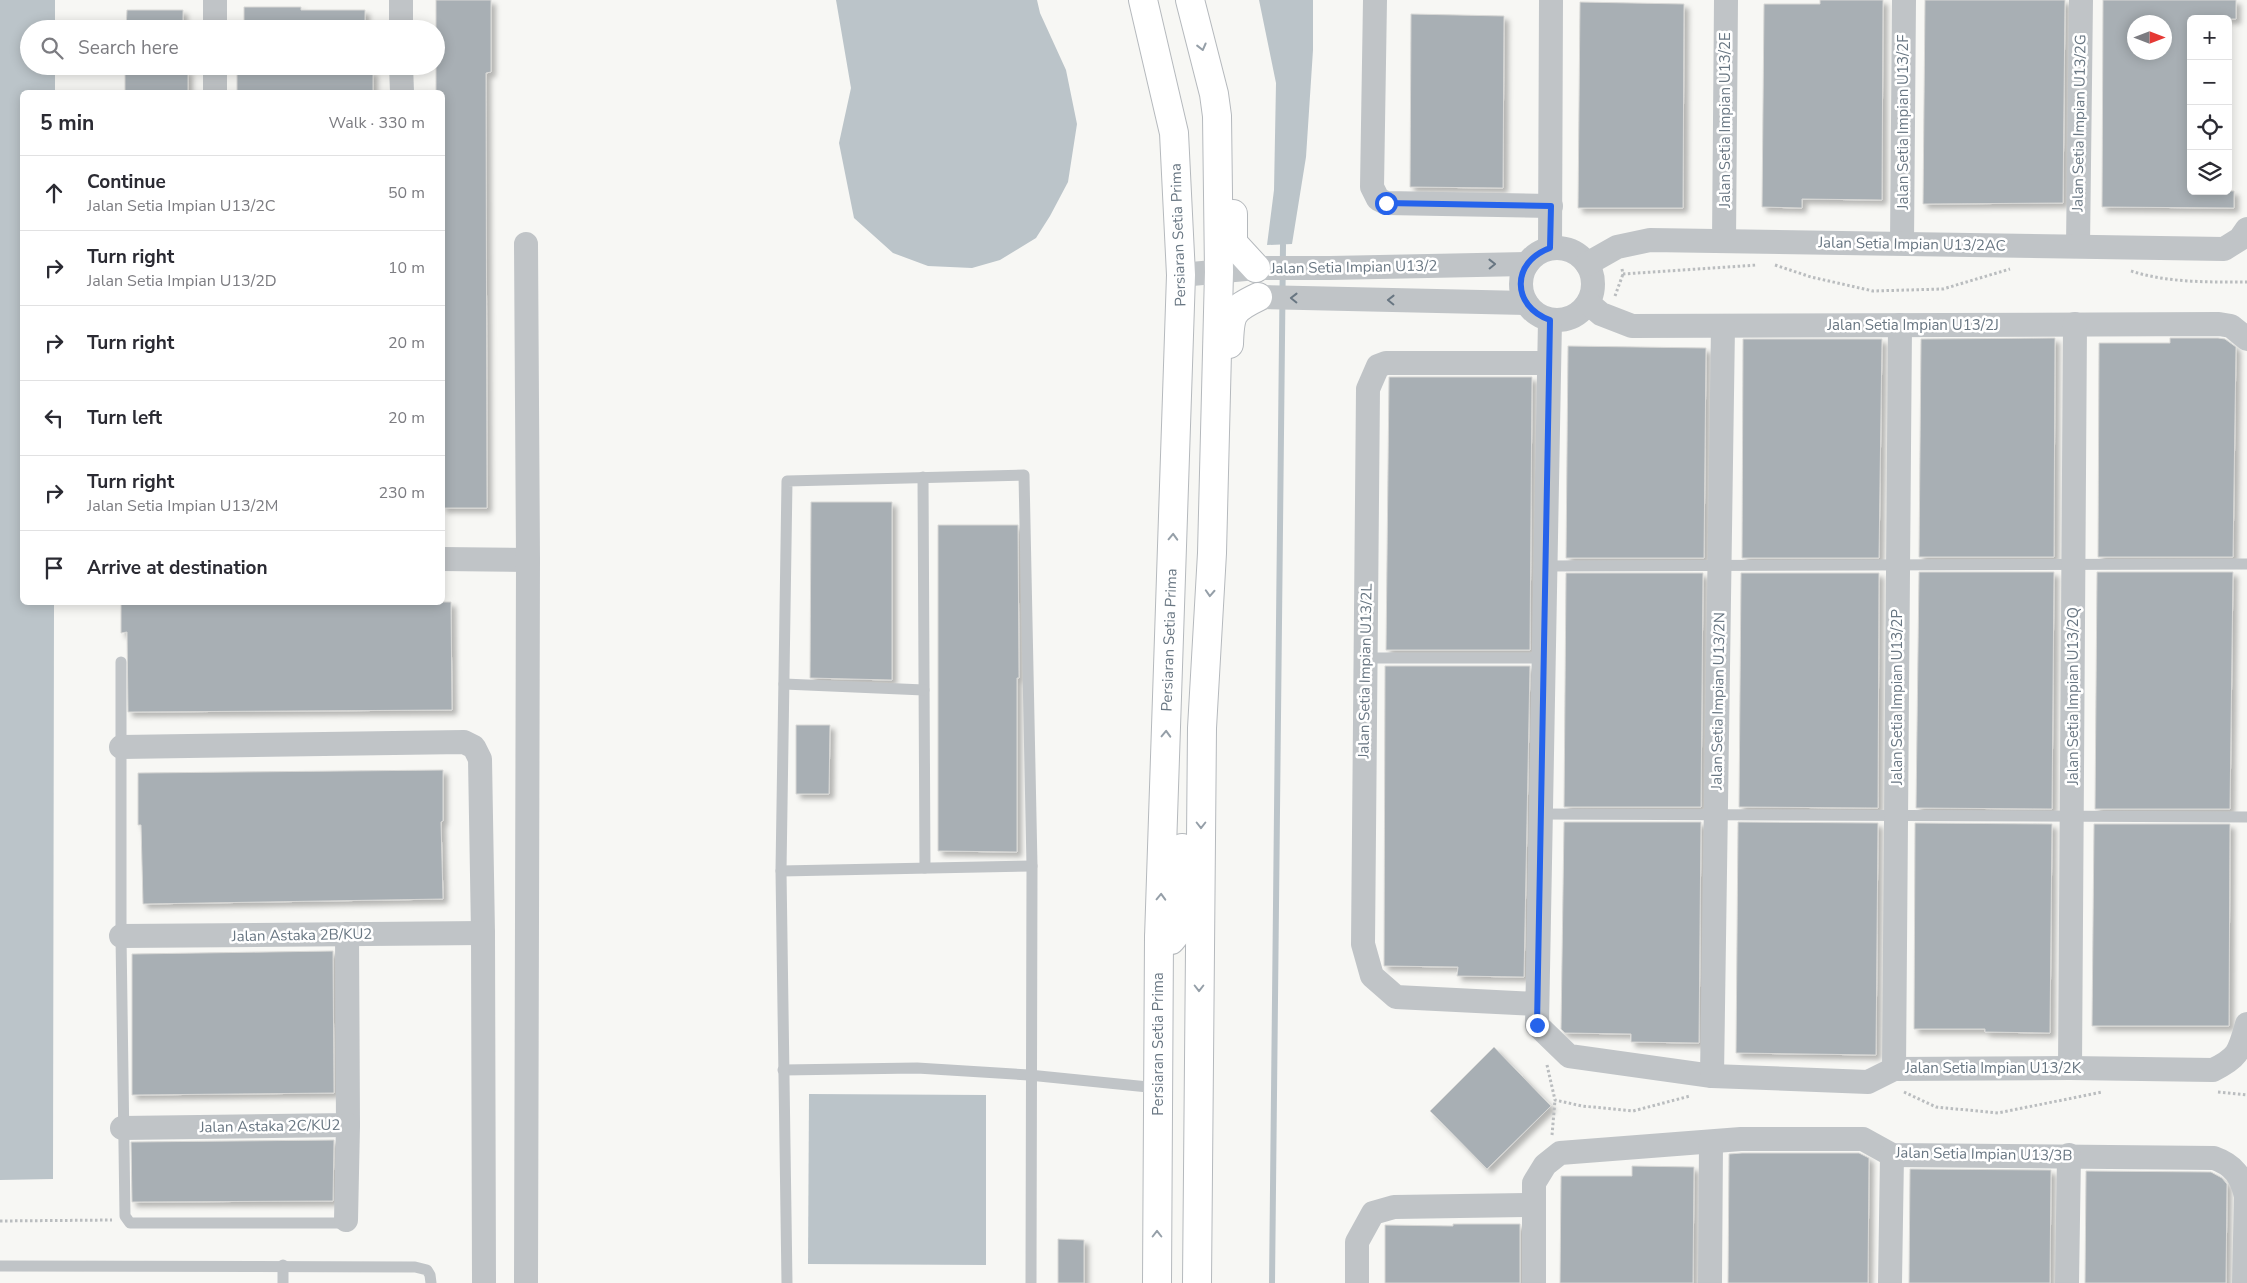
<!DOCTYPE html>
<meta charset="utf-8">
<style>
:root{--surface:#fff;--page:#f2f2f3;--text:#2b2b33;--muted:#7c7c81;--line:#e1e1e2}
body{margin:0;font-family:"Nunito Sans",sans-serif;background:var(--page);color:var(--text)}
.controls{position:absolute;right:15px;top:15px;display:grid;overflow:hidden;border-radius:8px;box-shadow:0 2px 12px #0003}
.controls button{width:45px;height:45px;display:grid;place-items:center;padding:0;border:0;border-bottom:1px solid var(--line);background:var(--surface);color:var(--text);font:25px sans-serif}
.compass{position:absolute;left:2127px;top:15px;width:45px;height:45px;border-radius:50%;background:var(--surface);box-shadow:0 2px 12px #0003;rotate:90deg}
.stop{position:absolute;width:15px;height:15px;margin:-11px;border:4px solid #2563eb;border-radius:50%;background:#fff}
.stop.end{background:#2563eb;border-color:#fff;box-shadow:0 1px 5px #0008}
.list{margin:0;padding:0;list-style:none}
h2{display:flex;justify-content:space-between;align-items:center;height:65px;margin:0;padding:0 20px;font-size:21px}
h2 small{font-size:16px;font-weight:400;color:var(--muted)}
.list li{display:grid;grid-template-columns:32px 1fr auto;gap:15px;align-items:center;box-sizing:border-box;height:75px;padding:0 20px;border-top:1px solid var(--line)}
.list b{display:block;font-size:19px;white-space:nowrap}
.list p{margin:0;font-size:16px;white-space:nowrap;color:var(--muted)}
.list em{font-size:16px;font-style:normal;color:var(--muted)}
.icon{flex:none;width:28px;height:28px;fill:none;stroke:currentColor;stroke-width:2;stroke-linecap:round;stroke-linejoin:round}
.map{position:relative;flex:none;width:2247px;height:1283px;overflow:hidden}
.search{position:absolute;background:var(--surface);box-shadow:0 2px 12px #0003;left:20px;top:20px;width:425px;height:55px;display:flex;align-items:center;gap:12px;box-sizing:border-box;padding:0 18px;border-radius:28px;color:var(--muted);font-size:19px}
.panel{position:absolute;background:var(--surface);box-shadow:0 2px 12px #0003;left:20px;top:90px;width:425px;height:515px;border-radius:8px}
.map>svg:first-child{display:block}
.water{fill:#bbc4c9}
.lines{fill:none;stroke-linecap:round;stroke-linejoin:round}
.stream{stroke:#bbc4c9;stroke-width:6}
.building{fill:#a8afb4;stroke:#d8d8d6;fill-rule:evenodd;filter:url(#shadow)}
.secondary-casing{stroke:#b5b9bd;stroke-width:30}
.path{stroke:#babdbf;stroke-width:3;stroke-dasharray:2.5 2.5;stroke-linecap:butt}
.lane{stroke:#c0c4c7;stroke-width:11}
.street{stroke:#c0c4c7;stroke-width:24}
.secondary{stroke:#fff;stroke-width:28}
.oneway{stroke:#959fa8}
.oneway2{stroke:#687682}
.route{stroke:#2563eb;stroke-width:6}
.labels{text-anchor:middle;stroke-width:5;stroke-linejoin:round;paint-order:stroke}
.street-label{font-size:15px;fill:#687682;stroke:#fff}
</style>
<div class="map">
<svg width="2247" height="1283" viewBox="0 0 2247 1283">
<defs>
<filter id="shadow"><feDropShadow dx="4.5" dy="4.5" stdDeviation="2.5" flood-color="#0004"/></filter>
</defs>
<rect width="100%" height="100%" fill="#f7f7f4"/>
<g class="water">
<polygon points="0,0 55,0 55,29 29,29 29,66 55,66 55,92 22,92 22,602 54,603 53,1179 0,1180"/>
<polygon points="836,0 1037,0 1040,13 1066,70 1077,124 1068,182 1050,216 1036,238 1000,260 972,268 928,266 893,253 854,218 839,143 851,88"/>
<polygon points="1259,0 1313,0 1313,50 1306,157 1292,244 1267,245 1274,190 1276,83"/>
<polygon points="809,1094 986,1095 986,1265 808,1264"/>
</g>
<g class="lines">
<polyline class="stream" points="1272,1283 1283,245"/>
</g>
<g class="building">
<polygon points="436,0 491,0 491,72 486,73 487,508 442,508 442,92 436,92"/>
<polygon points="1820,0 1883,0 1882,200 1802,199 1802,208 1762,207 1764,4 1820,4"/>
<polygon points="1925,0 2065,0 2063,203 1923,204"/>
<path d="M2103 0H2236V19H2191V191H2234V208L2102 207ZM2134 22H2164V52H2134Z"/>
<polygon points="1580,2 1684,4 1683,208 1578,208"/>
<polygon points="244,7 301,7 301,10 365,10 365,29 244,29"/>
<polygon points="127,10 183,10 183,29 126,29"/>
<polygon points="1411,14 1504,16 1503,188 1410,187"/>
<polygon points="188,70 188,92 125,92 125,71"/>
<rect x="237" y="71" width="136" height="21"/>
<polygon points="2055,338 2054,557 1919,557 1921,339"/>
<polygon points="2170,338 2218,338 2225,339 2236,347 2233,557 2098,557 2099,343 2170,343"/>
<polygon points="1743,339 1882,339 1879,558 1742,558"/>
<polygon points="1568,346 1706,348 1704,558 1566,558"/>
<polygon points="1389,377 1532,377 1530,650 1386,650"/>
<polygon points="811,502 892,502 892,680 810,678"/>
<polygon points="938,525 1018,525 1019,678 1017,678 1017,852 938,851"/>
<polygon points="1919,572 2054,572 2052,809 1916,808"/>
<polygon points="2097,572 2233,572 2230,809 2095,809"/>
<polygon points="1566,573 1703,573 1701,807 1564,807"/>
<polygon points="1741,573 1879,573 1878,808 1739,807"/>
<polygon points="121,602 451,602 452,710 128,712 127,632 121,633"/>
<polygon points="1385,666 1530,666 1524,977 1457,976 1458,967 1384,966"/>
<polygon points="796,725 830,725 829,794 796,794"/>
<polygon points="443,770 443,821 441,822 443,899 143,904 141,825 138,825 138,773"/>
<polygon points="1564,822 1701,822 1699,1043 1631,1042 1631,1034 1565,1033 1561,1029"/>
<polygon points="1738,822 1878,823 1876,1055 1736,1053"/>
<polygon points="1915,823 2052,824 2050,1033 1985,1032 1985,1029 1914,1029"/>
<polygon points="2094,824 2230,824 2229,1026 2092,1026"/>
<polygon points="333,951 334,1093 132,1095 132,954"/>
<polygon points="1494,1047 1551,1106 1487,1169 1430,1111"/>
<polygon points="334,1140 333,1201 132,1202 131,1142"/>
<polygon points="1742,1153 1859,1153 1869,1158 1868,1283 1728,1283 1729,1154"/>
<polygon points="1632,1166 1694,1167 1693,1283 1560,1283 1561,1176 1632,1176"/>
<polygon points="1910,1169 2051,1170 2050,1283 1909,1283"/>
<polygon points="2086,1171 2211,1172 2222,1178 2227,1184 2226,1283 2085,1283"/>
<polygon points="1453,1224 1520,1224 1520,1283 1385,1283 1385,1225 1453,1226"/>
<polygon points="1058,1239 1084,1240 1084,1283 1058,1283"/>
</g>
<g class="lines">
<defs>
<g id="secondary">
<polyline points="1143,0 1174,133 1181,275 1159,938 1157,1283"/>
<polyline points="1190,0 1214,94 1217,116 1219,272 1212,553 1202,728 1197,1283"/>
<polyline points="1233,214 1233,243 1256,268"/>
<path d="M1229 344C1230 314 1231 310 1258 297"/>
<polyline points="1159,938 1171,940 1180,929 1182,848"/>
</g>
</defs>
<use href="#secondary" class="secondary-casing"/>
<g class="path">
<polyline points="1775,265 1811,277 1873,291 1943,289 2010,269"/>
<polyline points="1622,269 1623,274 1757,265"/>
<path d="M2131 271C2168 283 2209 282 2247 282"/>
<polyline points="1615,296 1623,274"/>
<polyline points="1547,1065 1555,1100 1582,1106 1633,1111 1690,1096"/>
<polyline points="1904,1092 1936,1107 1998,1113 2102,1092"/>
<polyline points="2218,1092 2247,1095"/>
<polyline points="1552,1135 1555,1100"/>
<polyline points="0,1221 112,1220"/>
</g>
<g class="lane">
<polyline points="923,477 925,868"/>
<polyline points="1545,566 2247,564"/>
<polyline points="1366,658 1543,658"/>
<polyline points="121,662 121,936 125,1216 130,1223 343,1223 346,1220"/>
<polyline points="784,684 924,690"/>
<polyline points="1540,814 2247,817"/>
<polyline points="781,871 1032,866"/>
<polyline points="783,1070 917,1068 1029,1075 1158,1088"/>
<polyline points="283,1265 283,1283"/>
<polyline points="0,1266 415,1267 427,1270 430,1275 431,1283"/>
<polyline points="787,1283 781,871 787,481 1024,475 1032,866 1031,1283"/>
</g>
<g class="street">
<polyline points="401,0 401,29"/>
<polyline points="1375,0 1372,187 1378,199 1386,203 1551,206"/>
<polyline points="215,29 215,0"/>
<polyline points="401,66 402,92"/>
<polyline points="215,92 215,66"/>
<polyline points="1724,241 1726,0"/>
<polyline points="1902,243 1904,0"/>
<polyline points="2078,246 2081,0"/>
<circle cx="1557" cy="284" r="36"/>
<polyline points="1550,248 1551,0"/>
<polyline points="1587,264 1617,247 1650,240 2224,249 2240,239 2247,229"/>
<polyline points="1181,275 1256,268 1330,268 1527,264"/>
<polyline points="1258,297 1526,303"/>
<polyline points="1588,303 1601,314 1632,326 2219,324 2231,326 2247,339"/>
<path d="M1550 320 1537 1025 1569 1056 1712 1076 1868 1082 1894 1069 2070 1068 2213 1070C2239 1057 2239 1052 2247 1024"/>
<polyline points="442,559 528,560"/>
<polyline points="121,747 464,742 474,747 480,759 483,933 484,1283"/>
<polyline points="121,936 483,933"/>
<polyline points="1537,1004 1396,997 1372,976 1363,944 1368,389 1378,366 1386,363 1549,363"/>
<polyline points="2070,1068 2075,324"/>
<polyline points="1894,1069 1900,325"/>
<polyline points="1712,1076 1723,326"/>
<polyline points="122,1128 348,1125 347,934"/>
<polyline points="346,1220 348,1125"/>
<polyline points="526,1283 528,560 526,244"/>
<polyline points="1357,1283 1357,1242 1373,1213 1394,1207 1534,1205"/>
<path d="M1534 1283V1183L1545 1165 1560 1153 1741 1139H1863L1892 1155 2214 1158C2234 1165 2241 1176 2246 1196L2244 1283"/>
<polyline points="1710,1283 1711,1142"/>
<polyline points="1890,1283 1892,1155"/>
<polyline points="2067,1283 2069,1155"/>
</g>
<use href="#secondary" class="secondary"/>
</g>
<defs><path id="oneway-chevron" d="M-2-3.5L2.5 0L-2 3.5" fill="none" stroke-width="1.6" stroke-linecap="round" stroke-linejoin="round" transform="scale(1.25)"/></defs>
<g class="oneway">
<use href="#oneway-chevron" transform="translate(1202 47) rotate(76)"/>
<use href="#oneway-chevron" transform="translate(1173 537) rotate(-88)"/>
<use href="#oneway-chevron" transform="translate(1210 593) rotate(93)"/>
<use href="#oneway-chevron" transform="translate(1166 734) rotate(-88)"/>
<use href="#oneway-chevron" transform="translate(1201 825) rotate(90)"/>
<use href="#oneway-chevron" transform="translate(1161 897) rotate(-88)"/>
<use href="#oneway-chevron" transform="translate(1199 988) rotate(90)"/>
<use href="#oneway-chevron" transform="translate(1157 1234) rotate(-90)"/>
</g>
<g class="oneway2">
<use href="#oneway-chevron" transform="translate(1492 264) rotate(-1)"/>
<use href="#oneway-chevron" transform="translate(1294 298) rotate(-179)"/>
<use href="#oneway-chevron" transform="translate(1391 300) rotate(-179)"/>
</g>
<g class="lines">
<path class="route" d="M1386 203 1551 206 1550 248C1511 262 1511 306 1550 320L1537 1025"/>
</g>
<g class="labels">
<g class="street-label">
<text transform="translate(1725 120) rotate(-90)" y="5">Jalan Setia Impian U13/2E</text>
<text transform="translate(1903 122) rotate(-90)" y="5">Jalan Setia Impian U13/2F</text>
<text transform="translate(2079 123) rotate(-89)" y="5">Jalan Setia Impian U13/2G</text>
<text transform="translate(1178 235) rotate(-92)" y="5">Persiaran Setia Prima</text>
<text transform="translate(1912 244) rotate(1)" y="5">Jalan Setia Impian U13/2AC</text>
<text transform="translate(1354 267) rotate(-1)" y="5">Jalan Setia Impian U13/2</text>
<text x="1913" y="330">Jalan Setia Impian U13/2J</text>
<text transform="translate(1169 640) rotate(-88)" y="5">Persiaran Setia Prima</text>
<text transform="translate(1365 671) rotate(-89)" y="5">Jalan Setia Impian U13/2L</text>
<text transform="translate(2073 696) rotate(-90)" y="5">Jalan Setia Impian U13/2Q</text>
<text transform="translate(1897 697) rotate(-90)" y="5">Jalan Setia Impian U13/2P</text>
<text transform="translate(1718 701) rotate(-89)" y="5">Jalan Setia Impian U13/2N</text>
<text transform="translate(302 935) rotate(-1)" y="5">Jalan Astaka 2B/KU2</text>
<text transform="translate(1158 1044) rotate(-90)" y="5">Persiaran Setia Prima</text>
<text x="1993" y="1073">Jalan Setia Impian U13/2K</text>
<text transform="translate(270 1126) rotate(-1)" y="5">Jalan Astaka 2C/KU2</text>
<text transform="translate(1984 1154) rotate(1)" y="5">Jalan Setia Impian U13/3B</text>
</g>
</g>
</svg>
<div class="controls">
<button>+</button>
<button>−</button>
<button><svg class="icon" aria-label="locate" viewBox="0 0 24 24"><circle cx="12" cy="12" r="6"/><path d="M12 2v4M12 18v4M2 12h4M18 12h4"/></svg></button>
<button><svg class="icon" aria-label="layers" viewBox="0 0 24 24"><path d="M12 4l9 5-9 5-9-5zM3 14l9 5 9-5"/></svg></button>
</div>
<svg class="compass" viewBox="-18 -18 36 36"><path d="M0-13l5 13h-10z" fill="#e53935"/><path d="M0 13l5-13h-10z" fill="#7c7c81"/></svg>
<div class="stop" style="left:1386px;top:203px"></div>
<div class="stop end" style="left:1537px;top:1025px"></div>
<div class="search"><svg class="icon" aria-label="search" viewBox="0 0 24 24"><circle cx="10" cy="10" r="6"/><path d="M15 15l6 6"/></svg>Search here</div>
<section class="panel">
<h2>5 min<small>Walk · 330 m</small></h2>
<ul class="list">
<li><svg class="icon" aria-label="ahead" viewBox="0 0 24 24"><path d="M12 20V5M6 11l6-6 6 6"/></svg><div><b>Continue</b><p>Jalan Setia Impian U13/2C</p></div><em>50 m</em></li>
<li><svg class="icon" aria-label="right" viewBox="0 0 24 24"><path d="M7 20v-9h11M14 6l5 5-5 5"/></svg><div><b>Turn right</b><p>Jalan Setia Impian U13/2D</p></div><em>10 m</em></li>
<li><svg class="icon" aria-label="right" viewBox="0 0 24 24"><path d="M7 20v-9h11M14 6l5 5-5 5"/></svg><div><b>Turn right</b></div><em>20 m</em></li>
<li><svg class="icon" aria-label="left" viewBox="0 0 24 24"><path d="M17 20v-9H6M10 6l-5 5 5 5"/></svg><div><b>Turn left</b></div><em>20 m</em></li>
<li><svg class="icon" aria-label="right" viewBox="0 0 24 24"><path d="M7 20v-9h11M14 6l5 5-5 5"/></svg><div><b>Turn right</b><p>Jalan Setia Impian U13/2M</p></div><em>230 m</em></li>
<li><svg class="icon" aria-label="arrive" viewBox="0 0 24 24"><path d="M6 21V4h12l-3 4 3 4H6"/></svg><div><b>Arrive at destination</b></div></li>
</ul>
</section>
</div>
